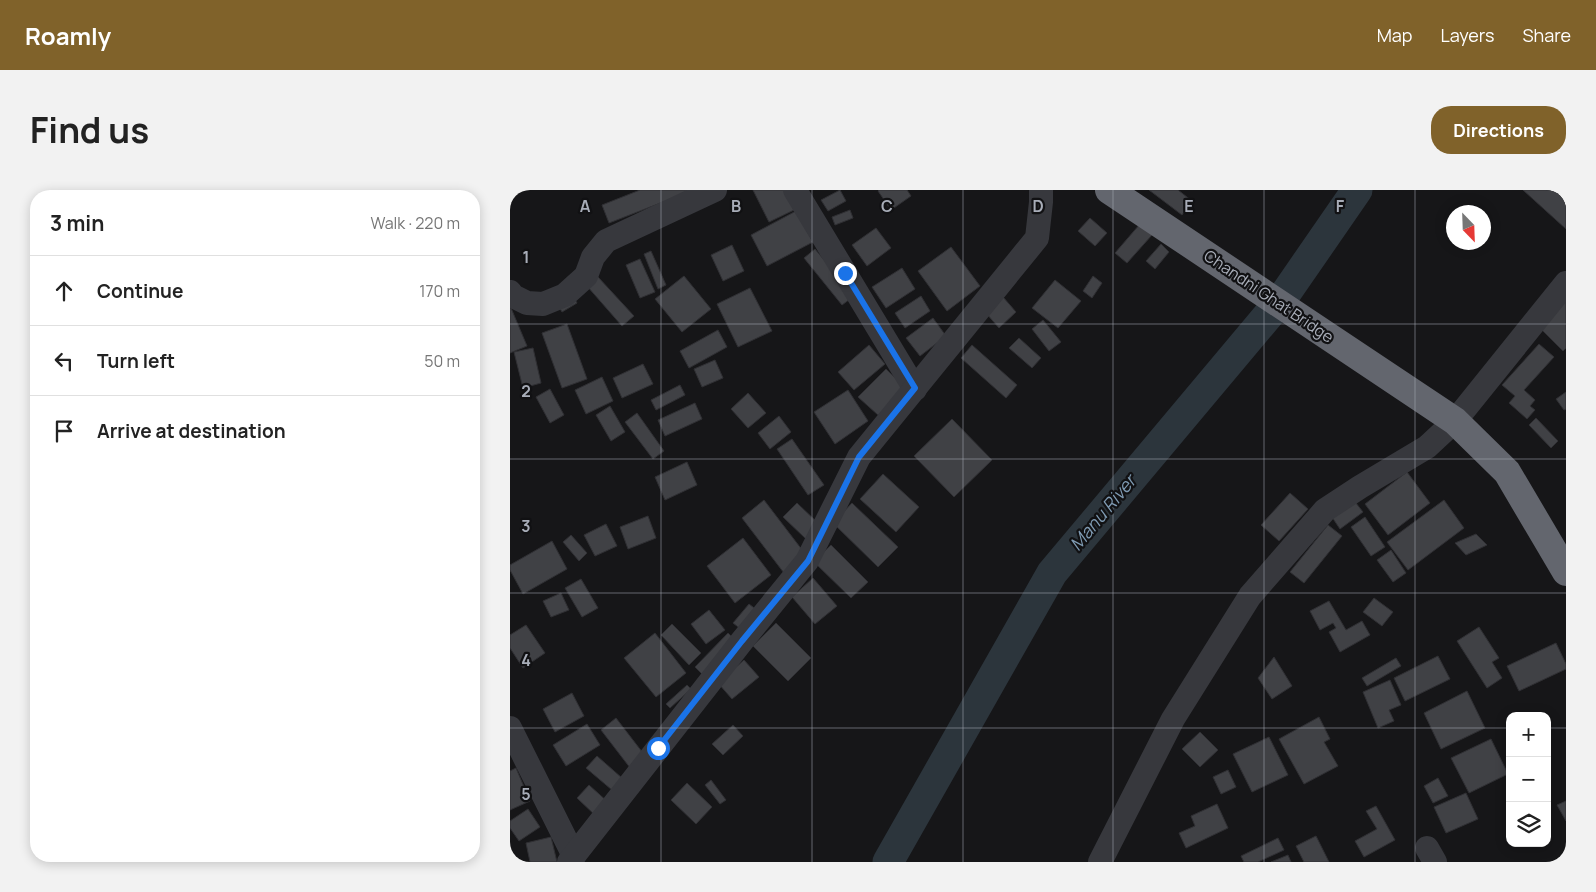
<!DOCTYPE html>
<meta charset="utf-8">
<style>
:root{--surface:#fff;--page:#f2f2f2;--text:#222;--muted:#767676;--line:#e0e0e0;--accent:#80622a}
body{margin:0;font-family:Manrope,sans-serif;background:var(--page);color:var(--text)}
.controls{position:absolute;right:15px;bottom:15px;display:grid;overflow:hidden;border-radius:10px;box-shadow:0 2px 12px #0003}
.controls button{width:45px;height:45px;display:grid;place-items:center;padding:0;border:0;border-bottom:1px solid var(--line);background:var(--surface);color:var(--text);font:25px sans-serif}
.compass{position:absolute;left:936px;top:15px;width:45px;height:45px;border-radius:50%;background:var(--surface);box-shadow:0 2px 12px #0003;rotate:157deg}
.stop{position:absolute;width:15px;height:15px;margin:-11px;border:4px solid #1a73e8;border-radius:50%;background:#fff}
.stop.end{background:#1a73e8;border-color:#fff;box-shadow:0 1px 5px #0008}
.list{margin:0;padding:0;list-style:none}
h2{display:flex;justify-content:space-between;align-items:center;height:65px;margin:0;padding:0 20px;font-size:21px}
h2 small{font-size:16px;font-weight:400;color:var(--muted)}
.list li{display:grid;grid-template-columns:32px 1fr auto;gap:15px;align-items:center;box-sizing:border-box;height:70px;padding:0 20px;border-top:1px solid var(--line)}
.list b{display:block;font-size:19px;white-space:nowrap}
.list em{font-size:16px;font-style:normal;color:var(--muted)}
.icon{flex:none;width:28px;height:28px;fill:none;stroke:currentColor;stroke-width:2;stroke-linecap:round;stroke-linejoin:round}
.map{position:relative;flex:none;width:1056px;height:672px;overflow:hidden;border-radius:20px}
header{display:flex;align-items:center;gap:30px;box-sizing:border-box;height:70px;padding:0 25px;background:var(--accent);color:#fff}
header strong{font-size:24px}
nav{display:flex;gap:28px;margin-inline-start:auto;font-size:18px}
.intro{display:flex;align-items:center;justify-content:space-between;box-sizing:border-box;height:120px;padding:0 30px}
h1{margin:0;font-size:35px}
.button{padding:12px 22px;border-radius:20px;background:var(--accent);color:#fff;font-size:18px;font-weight:700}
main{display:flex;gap:30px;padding:0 30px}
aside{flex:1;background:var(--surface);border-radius:20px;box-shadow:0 2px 12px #0003}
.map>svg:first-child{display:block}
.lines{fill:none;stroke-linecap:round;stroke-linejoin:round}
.river{stroke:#2c353c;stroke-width:31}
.building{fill:#404145;stroke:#303034}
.minor{stroke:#37383d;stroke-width:24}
.highway{stroke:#63666e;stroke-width:28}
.route{stroke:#1a73e8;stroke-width:6}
.grid{fill:none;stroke:#a8adb8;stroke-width:1;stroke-opacity:0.55}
.labels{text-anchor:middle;stroke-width:4.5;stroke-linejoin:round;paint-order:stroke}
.street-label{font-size:16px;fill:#a8adb8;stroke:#111113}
.water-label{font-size:18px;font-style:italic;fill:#7f9bb3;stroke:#111113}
.grid-label{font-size:16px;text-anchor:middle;font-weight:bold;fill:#a8adb8;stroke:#111113;stroke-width:4.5;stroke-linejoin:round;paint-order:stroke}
</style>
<header>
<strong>Roamly</strong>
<nav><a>Map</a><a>Layers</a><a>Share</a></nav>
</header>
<div class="intro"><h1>Find us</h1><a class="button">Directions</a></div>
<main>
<aside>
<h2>3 min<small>Walk · 220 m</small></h2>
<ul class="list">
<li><svg class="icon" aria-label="ahead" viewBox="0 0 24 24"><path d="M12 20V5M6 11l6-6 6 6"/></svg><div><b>Continue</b></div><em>170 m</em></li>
<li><svg class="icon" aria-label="left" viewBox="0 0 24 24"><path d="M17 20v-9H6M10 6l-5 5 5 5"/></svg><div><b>Turn left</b></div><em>50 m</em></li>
<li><svg class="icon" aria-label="arrive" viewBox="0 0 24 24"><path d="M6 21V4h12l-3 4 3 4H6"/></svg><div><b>Arrive at destination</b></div></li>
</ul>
</aside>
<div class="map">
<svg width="1056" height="672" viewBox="0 0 1056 672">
<rect width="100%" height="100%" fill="#161618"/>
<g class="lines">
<polyline class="river" points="378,672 542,383 771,110 847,0"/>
</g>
<g class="building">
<polygon points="130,0 184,0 99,33 92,15"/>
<polygon points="243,0 274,0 284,20 259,32"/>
<polygon points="330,0 336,11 318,21 311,10"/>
<polygon points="369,0 397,0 401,6 381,20 368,1"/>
<polygon points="639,0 668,0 682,11 672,25"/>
<polygon points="1013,0 1056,0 1056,39"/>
<polygon points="340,20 343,28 325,35 322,27"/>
<polygon points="286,21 303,52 257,76 241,45"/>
<polygon points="580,28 597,43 585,56 568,41"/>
<polygon points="630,34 642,45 617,73 605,63"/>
<polygon points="366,38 381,58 357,76 342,55"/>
<polygon points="651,54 659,62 645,79 636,71"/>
<polygon points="222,55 234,81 213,91 201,65"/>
<polygon points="441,57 470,96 437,121 408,81"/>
<polygon points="305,59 344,106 332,115 294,68"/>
<polygon points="141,61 156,95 148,99 134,64"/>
<polygon points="130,69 145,102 130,108 116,75"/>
<polygon points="392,78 405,99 376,118 362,97"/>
<polygon points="174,86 201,119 172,142 145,109"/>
<polygon points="583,86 592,93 582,108 573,101"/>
<polygon points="88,87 124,126 112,136 77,96"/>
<polygon points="545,90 571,111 548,138 522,118"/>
<polygon points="240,98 262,141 228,157 207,114"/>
<polygon points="63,106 67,113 52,122 48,115"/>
<polygon points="411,106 420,121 395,138 385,123"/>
<polygon points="493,107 506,122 489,138 476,123"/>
<polygon points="1056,111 1056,158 1053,161 1029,137"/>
<polygon points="1,118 17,156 0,163 0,119"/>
<polygon points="423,128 436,146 410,166 396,148"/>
<polygon points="533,130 551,152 539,161 522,139"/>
<polygon points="57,134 77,189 52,198 32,143"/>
<polygon points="208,140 217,157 179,178 170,161"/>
<polygon points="509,148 531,168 522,178 499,158"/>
<polygon points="1029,154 1044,167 1014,200 1025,210 1020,216 1025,220 1017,229 999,213 1005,206 992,195"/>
<polygon points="359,155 375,174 344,200 328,182"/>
<polygon points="462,155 507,195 496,208 451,168"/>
<polygon points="23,158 31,193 13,198 4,162"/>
<polygon points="205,170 213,188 192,197 184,179"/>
<polygon points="133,174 143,194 112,208 103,188"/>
<polygon points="376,179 395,198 368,225 348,207"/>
<polygon points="92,187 103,211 76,224 65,200"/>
<polygon points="170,195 175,205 146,220 141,210"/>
<polygon points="40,199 54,225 40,233 26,207"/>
<polygon points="338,200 358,231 325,254 304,222"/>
<polygon points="1056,202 1056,219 1054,220 1046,209"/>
<polygon points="238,203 256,223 238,238 221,219"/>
<polygon points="185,213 192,229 155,246 148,230"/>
<polygon points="100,216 115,242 101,251 86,225"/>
<polygon points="127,223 154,261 143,269 115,232"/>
<polygon points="269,226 281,242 260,259 248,243"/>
<polygon points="1026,228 1048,251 1041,258 1019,235"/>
<polygon points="442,229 482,270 444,307 404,266"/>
<polygon points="282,249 314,295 298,305 267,259"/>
<polygon points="177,272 187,295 155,310 145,287"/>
<polygon points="897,282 920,313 878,345 855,314"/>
<polygon points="373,284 409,317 386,342 350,309"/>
<polygon points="780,303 798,319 769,351 751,335"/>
<polygon points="842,308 853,322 830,339 820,324"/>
<polygon points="254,310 296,365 274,383 232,328"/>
<polygon points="934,310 954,338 898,380 877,352"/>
<polygon points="287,313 309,334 296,349 273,327"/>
<polygon points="342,313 388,357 368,377 323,333"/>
<polygon points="138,326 146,348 118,359 110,337"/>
<polygon points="855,327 875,357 861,366 841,337"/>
<polygon points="96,334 107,356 85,366 74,345"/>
<polygon points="818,335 832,346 794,393 780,382"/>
<polygon points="966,344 977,355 956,365 945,353"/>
<polygon points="61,345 77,363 69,371 53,352"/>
<polygon points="233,348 261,385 225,413 197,376"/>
<polygon points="42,351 57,379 13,404 0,380 0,375"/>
<polygon points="321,355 358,392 341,408 304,372"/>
<polygon points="881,360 896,383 883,392 867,370"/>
<polygon points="303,388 327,416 305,434 282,407"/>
<polygon points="71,389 88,418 72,427 55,398"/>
<polygon points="51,403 59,420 41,427 33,411"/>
<polygon points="864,408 883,422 872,436 853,422"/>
<polygon points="819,411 836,440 852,431 860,445 830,462 819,442 826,438 823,433 810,440 800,421"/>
<polygon points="239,414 248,421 232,440 223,433"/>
<polygon points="199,420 215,440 196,454 181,434"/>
<polygon points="266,433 301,468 278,491 243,456"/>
<polygon points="162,434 191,463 179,475 151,445"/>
<polygon points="16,435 35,463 13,478 0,458 0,445"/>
<polygon points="969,437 989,468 982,472 992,488 977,498 947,451"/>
<polygon points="145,443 176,483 146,507 114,468"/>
<polygon points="218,443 225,450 192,484 185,477"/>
<polygon points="1046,453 1056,474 1056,479 1009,501 997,476"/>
<polygon points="928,466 940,489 895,511 884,488"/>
<polygon points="764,467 782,496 762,509 748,488"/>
<polygon points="886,468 891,476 857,496 852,488"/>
<polygon points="234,470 249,487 222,509 208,493"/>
<polygon points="880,490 891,515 879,520 884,531 868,538 853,502"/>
<polygon points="177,495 181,499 160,518 156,514"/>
<polygon points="957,501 975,538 931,559 914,523"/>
<polygon points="62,503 74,526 45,542 33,519"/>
<polygon points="809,527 820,549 814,552 828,576 794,594 769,549"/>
<polygon points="106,528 136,567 121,579 91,540"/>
<polygon points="77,534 90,555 56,576 43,555"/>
<polygon points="223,535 233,546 213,565 202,554"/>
<polygon points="690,542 708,560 690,577 672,559"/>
<polygon points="759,547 778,585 742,602 723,564"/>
<polygon points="981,549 998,584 959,603 941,568"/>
<polygon points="87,566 112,588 102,600 76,578"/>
<polygon points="6,578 20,611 0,620 0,581"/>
<polygon points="718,580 726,597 711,604 703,587"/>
<polygon points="928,588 938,606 923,613 914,596"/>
<polygon points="201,590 216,610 210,614 195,595"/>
<polygon points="177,593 202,617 186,634 161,610"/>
<polygon points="79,595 100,614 87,627 67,608"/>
<polygon points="956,603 968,629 936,643 924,617"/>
<polygon points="1056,611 1056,631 1047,615"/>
<polygon points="707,614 718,638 676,658 669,643 685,636 681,626"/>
<polygon points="866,616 885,650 854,667 845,651 867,639 856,621"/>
<polygon points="18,619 30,637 9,651 0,638 0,631"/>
<polygon points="806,646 819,672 794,672 786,656"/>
<polygon points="41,647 47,672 20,672 16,653"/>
<polygon points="768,648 774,660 748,672 734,672 731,666"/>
<polygon points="778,665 781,672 761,672"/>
</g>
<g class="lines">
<g class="minor">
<polyline points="285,0 405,199"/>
<polyline points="0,102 3,106 17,113 33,114 55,105 76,86 83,67 96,51 205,0"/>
<polyline points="0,538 64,666"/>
<polyline points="917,658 925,672"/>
<polyline points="59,672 232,451 297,371 349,267 527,48 531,12 531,0"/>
<polyline points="590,672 663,529 740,406 815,320 850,297 917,257 945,231 1056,93"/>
</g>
<polyline class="highway" points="599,0 945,231 997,282 1056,382"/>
</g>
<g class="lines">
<polyline class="route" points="148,558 232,451 298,371 349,267 405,198 335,83"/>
</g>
<path class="grid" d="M151 0V672M302 0V672M453 0V672M603 0V672M754 0V672M905 0V672M0 134H1056M0 269H1056M0 403H1056M0 538H1000M1037 538H1056"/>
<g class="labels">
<g class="street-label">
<text transform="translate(759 106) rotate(34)" y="6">Chandni Ghat Bridge</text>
</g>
<g class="water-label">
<text transform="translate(593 323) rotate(-50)" y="6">Manu River</text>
</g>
</g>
<g class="grid-label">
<text x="75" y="22">A</text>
<text x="226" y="22">B</text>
<text x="377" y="22">C</text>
<text x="528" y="22">D</text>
<text x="679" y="22">E</text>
<text x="830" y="22">F</text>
<text x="16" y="73">1</text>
<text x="16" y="207">2</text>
<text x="16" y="342">3</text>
<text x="16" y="476">4</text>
<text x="16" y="610">5</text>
</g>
</svg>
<div class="controls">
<button>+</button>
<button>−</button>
<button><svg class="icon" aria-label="layers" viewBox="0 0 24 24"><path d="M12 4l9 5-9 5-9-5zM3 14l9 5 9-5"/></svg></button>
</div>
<svg class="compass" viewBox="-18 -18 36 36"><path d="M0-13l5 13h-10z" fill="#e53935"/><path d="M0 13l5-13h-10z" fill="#767676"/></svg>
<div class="stop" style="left:148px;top:558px"></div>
<div class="stop end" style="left:335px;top:83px"></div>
</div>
</main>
